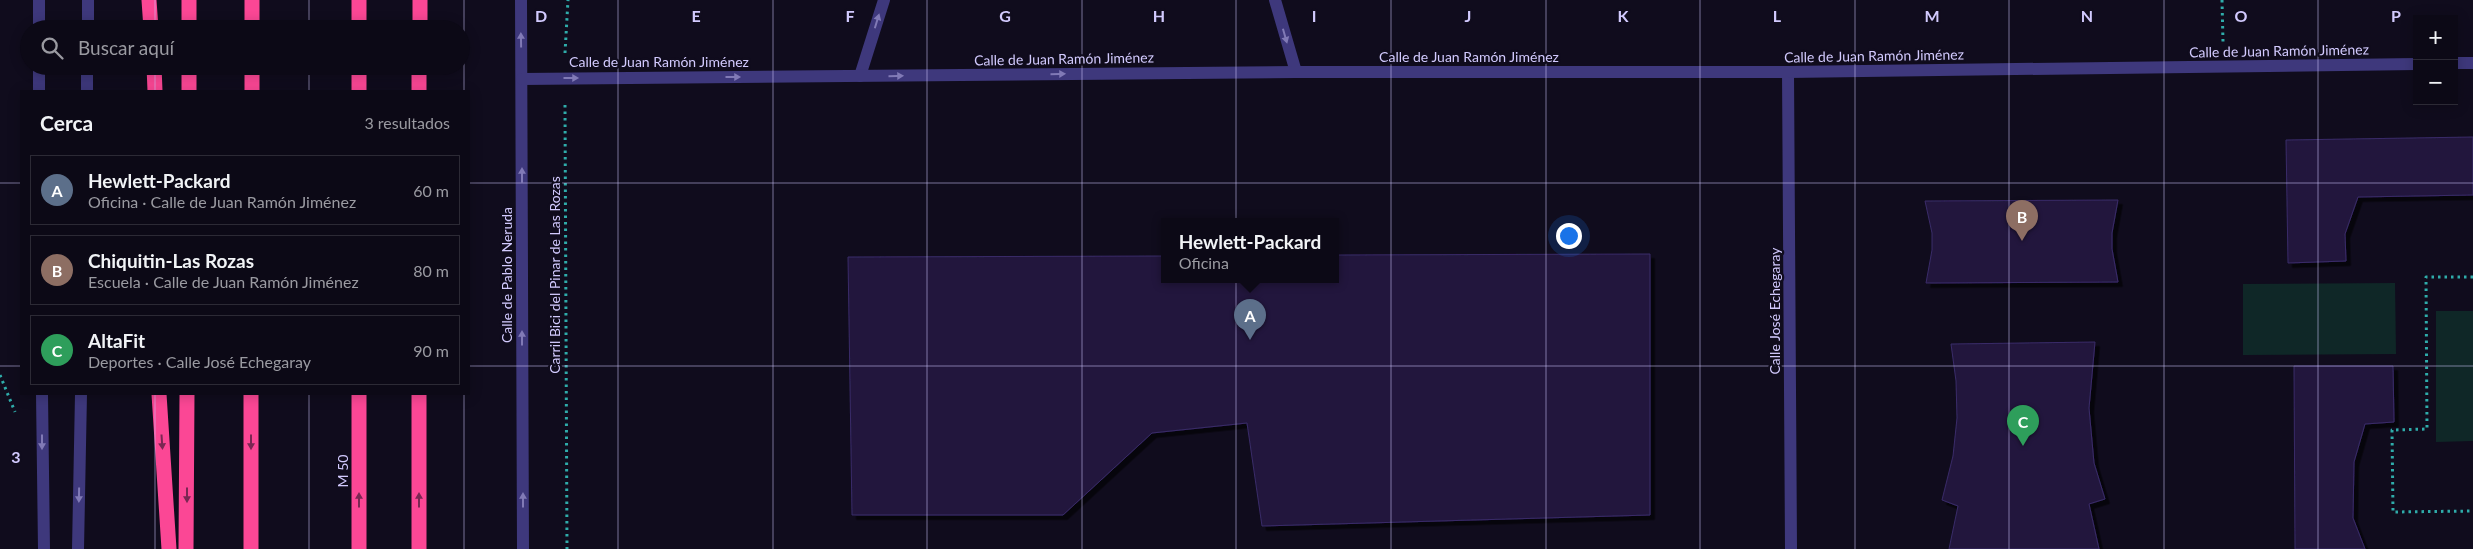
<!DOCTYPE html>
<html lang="es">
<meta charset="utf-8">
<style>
:root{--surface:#0c0916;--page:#15121f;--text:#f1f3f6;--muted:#9a9aa1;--line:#2c2a35;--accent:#d93025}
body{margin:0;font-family:Lato,sans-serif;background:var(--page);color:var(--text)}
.controls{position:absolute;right:15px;top:15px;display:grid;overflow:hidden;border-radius:0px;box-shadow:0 2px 12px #0003}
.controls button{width:45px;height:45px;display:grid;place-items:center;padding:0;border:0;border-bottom:1px solid var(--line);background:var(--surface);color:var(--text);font:25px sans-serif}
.you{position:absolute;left:1568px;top:235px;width:18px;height:18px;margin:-12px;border:4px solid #fff;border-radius:50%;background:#1a73e8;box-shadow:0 0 0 8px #1a73e833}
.badge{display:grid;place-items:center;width:32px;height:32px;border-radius:50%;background:var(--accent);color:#fff;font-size:16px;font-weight:700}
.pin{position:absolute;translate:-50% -41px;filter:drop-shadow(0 1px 2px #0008)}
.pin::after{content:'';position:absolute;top:26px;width:18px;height:15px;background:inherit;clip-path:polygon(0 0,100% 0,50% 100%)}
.popup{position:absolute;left:1161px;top:218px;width:178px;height:65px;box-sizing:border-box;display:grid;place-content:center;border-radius:0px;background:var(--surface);filter:drop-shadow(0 1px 4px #0005);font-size:16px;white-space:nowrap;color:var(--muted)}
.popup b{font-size:19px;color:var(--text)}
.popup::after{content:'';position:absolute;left:50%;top:100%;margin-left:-10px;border:10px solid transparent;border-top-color:var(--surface)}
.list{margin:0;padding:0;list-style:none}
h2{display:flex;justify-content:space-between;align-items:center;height:65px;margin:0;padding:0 20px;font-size:21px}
h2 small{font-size:16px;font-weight:400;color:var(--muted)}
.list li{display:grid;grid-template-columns:32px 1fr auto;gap:15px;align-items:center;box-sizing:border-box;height:70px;margin:0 10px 10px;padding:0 10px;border:1px solid var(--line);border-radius:0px}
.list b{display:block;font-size:19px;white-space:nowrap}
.list p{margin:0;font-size:16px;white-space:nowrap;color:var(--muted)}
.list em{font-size:16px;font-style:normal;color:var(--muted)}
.icon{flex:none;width:28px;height:28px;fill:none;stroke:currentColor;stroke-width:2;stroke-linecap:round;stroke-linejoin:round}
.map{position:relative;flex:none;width:2473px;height:549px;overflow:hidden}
.search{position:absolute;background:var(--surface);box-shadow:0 2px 12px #0003;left:20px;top:20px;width:450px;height:55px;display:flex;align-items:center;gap:12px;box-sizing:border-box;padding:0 18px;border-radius:28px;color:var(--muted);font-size:19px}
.panel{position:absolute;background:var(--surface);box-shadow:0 2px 12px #0003;left:20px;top:90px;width:450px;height:305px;border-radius:0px}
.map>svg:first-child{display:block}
.green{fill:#0f2727}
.building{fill:#22193e;stroke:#3a2b69;filter:url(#shadow)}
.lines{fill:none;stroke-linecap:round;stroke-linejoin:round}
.path{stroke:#2facaa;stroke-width:3;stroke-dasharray:2.5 4;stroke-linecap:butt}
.service{stroke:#3e387c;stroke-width:12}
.minor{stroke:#3e387c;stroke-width:12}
.tertiary{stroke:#3e387c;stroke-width:12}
.motorway{stroke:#fb4795;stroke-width:15}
.oneway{fill:#817ab6}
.oneway2{fill:#7a2753}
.grid{fill:none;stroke:#d2cafe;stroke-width:1;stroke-opacity:0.55}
.labels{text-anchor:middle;stroke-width:4.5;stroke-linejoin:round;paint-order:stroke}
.street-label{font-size:14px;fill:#d2cafe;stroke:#100c1d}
.grid-label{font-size:16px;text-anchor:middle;font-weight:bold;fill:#d2cafe;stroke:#100c1d;stroke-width:4.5;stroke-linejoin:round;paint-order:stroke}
</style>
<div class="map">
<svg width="2473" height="549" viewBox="0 0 2473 549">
<defs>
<filter id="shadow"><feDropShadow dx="4.5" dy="4.5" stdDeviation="0" flood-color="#0009"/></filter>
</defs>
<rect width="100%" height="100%" fill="#100c1d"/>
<g class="green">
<polygon points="2395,283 2396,354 2243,355 2243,284"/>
<polygon points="2436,311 2473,311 2473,441 2436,442"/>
</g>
<g class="building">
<polygon points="2473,137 2473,195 2358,197 2345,234 2346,261 2288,263 2286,140"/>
<polygon points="2118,200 2112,233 2112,249 2118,282 1926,283 1932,250 1932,233 1925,201"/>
<polygon points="1650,254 1650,515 1262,526 1247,423 1152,433 1063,515 852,515 848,257 1165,256 1165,279 1335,279 1335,255"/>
<polygon points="2095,342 2089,408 2094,463 2105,499 2089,504 2099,549 1949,549 1958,506 1942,500 1953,456 1957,418 1956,381 1951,344"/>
<polygon points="2294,366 2393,366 2394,422 2365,424 2354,462 2353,518 2365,549 2295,549"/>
</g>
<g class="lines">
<g class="path">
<polyline points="2222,0 2223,42"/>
<polyline points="565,53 568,0"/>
<polyline points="565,105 567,549"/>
<polyline points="2473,277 2426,277 2427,429 2392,430 2393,512 2473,511"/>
<polyline points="0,375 15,412"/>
</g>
<g class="service">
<polyline points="1275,0 1296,72"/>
<polyline points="860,76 884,0"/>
</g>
<g class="minor">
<polyline points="521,0 523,549"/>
<polyline points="2454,63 2473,63"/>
<polyline points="1788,72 1791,549"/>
<polyline points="522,79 1296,72 1788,72 2417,64"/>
</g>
<g class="tertiary">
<polyline points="39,0 39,29"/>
<polyline points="88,0 88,29"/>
<polyline points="39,66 39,91"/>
<polyline points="87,91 87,66"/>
<polyline points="42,394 44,549"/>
<polyline points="78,549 81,394"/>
</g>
<g class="motorway">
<polyline points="149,0 151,29"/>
<polyline points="189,0 189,29"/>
<polyline points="252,29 252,0"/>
<polyline points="359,29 359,0"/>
<polyline points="420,29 420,0"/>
<polyline points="154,66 155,91"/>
<polyline points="189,66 189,91"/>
<polyline points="252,91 252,66"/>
<polyline points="359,91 359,66"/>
<polyline points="419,91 419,66"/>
<polyline points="159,394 169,549"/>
<polyline points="359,394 359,549"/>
<polyline points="186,549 187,394"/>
<polyline points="251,549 251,394"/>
<polyline points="419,549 419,394"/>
</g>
</g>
<defs><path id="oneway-solid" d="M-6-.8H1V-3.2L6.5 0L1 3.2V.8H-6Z" transform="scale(1.25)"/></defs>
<g class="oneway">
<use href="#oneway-solid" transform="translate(877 21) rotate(-73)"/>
<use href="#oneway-solid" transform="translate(1285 36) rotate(74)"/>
<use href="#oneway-solid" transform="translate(521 40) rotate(-91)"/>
<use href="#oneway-solid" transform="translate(1058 74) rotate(-1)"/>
<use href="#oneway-solid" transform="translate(896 76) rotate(-1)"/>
<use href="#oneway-solid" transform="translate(733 77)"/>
<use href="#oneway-solid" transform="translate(571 78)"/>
<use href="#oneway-solid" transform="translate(522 175) rotate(-90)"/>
<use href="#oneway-solid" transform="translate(522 338) rotate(-90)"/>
<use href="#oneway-solid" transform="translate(42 442) rotate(90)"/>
<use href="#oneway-solid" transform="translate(79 495) rotate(91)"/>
<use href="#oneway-solid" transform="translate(523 500) rotate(-90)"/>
</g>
<g class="oneway2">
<use href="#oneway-solid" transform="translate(162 442) rotate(86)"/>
<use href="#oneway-solid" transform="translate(251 442) rotate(90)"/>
<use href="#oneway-solid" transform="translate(187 495) rotate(90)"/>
<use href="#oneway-solid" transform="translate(359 500) rotate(-90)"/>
<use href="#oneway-solid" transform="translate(419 500) rotate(-90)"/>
</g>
<path class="grid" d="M155 0V29M309 0V29M464 0V91M618 0V549M773 0V549M927 0V549M1082 0V549M1236 0V549M1391 0V549M1546 0V549M1700 0V549M1855 0V549M2009 0V549M2164 0V549M2318 0V549M155 66V91M309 66V91M0 183H21M469 183H2473M0 366H21M469 366H2473M155 394V549M309 394V549M464 394V549"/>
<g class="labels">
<g class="street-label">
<text transform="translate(2279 51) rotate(-1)" y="5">Calle de Juan Ramón Jiménez</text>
<text transform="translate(1874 56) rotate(-1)" y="5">Calle de Juan Ramón Jiménez</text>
<text x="1469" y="62">Calle de Juan Ramón Jiménez</text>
<text transform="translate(1064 59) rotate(-1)" y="5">Calle de Juan Ramón Jiménez</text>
<text x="659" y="67">Calle de Juan Ramón Jiménez</text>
<text transform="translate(507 275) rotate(-90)" y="5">Calle de Pablo Neruda</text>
<text transform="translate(555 275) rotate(-90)" y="5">Carril Bici del Pinar de Las Rozas</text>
<text transform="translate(1775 311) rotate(-90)" y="5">Calle José Echegaray</text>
<text transform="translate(343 471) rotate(-90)" y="5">M 50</text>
</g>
</g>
<g class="grid-label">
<text x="541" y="22">D</text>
<text x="696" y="22">E</text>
<text x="850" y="22">F</text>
<text x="1005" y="22">G</text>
<text x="1159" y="22">H</text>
<text x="1314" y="22">I</text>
<text x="1468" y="22">J</text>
<text x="1623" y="22">K</text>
<text x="1777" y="22">L</text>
<text x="1932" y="22">M</text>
<text x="2087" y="22">N</text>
<text x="2241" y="22">O</text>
<text x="2396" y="22">P</text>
<text x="16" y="463">3</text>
</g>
</svg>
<div class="controls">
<button>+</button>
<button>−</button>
</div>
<div class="you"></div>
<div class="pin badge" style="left:1250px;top:340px;background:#5c6f8a">A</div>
<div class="popup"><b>Hewlett-Packard</b>Oficina</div>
<div class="pin badge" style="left:2022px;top:241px;background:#8d6e63">B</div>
<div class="pin badge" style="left:2023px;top:446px;background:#2e9e5b">C</div>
<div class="search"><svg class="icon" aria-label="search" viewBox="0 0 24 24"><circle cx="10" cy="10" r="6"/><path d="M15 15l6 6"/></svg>Buscar aquí</div>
<section class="panel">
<h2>Cerca<small>3 resultados</small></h2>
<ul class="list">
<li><span class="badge" style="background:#5c6f8a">A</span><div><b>Hewlett-Packard</b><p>Oficina · Calle de Juan Ramón Jiménez</p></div><em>60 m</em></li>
<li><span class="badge" style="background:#8d6e63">B</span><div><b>Chiquitin-Las Rozas</b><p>Escuela · Calle de Juan Ramón Jiménez</p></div><em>80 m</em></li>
<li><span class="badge" style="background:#2e9e5b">C</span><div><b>AltaFit</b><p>Deportes · Calle José Echegaray</p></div><em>90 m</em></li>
</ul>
</section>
</div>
